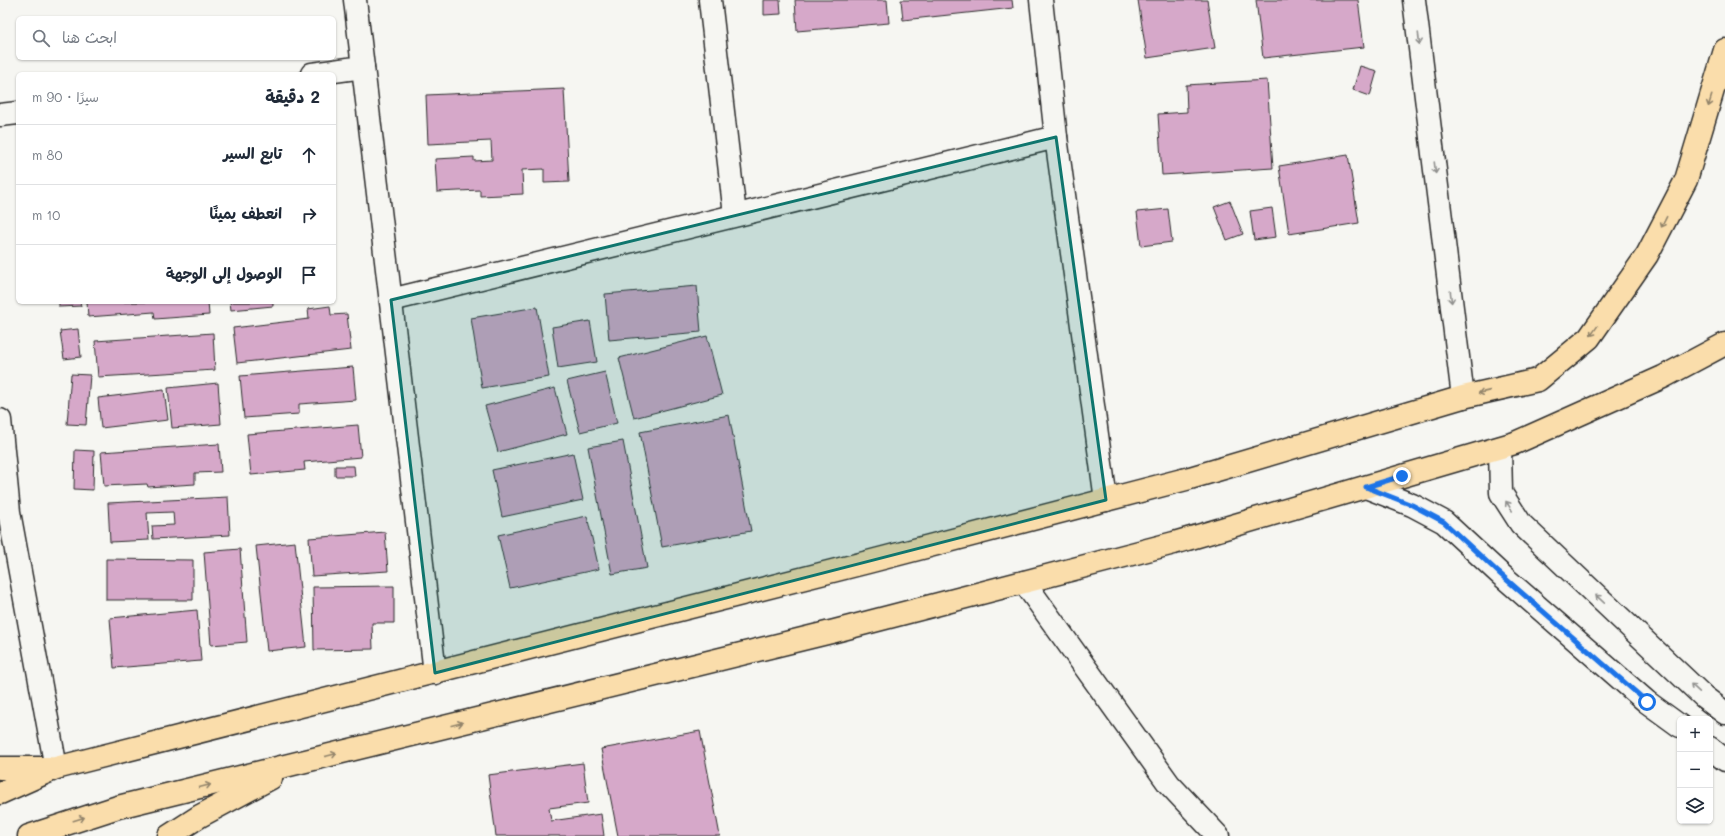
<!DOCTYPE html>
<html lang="ar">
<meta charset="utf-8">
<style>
:root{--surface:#fff;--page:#f6f6f7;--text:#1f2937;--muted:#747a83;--line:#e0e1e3}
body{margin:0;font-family:Mali,"Playpen Sans Arabic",sans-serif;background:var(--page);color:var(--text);direction:rtl}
.controls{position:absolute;right:12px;bottom:12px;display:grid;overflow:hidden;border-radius:6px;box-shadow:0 1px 3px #0004}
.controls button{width:36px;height:36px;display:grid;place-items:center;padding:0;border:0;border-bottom:1px solid var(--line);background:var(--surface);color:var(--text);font:20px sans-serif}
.stop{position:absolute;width:12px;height:12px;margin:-9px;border:3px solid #1a73e8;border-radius:50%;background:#fff}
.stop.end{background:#1a73e8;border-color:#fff;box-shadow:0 1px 4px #0008}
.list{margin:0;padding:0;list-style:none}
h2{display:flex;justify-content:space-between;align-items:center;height:52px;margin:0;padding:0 16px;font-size:17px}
h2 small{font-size:13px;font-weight:400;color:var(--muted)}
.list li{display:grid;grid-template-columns:26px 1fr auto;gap:12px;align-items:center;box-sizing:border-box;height:60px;padding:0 16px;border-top:1px solid var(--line)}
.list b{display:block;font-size:15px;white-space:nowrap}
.list em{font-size:13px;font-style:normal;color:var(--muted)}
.icon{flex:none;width:22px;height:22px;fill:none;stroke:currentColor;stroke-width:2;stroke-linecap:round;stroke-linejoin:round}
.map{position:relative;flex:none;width:1725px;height:836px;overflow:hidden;direction:ltr}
.search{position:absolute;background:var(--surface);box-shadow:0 1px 3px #0004;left:16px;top:16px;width:320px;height:44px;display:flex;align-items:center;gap:10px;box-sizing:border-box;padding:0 14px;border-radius:6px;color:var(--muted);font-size:15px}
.panel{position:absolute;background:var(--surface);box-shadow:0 1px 3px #0004;left:16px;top:72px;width:320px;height:232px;border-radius:6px;direction:rtl}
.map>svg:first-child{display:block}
.building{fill:#d6a8c9;stroke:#2b2b2b}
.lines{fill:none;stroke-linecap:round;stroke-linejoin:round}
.minor-casing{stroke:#2b2b2b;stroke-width:25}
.major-casing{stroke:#2b2b2b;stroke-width:25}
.minor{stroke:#f6f6f2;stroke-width:22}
.major{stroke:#faddab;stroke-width:22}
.oneway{stroke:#90908e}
.oneway2{stroke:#92846b}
.route{stroke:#1a73e8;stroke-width:5}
.marked{fill:#0f766e;fill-opacity:0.2;stroke:#0f766e;stroke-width:3;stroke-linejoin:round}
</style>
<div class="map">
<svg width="1725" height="836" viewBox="0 0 1725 836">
<rect width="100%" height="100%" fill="#f6f6f2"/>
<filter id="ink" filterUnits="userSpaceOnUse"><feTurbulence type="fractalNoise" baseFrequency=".025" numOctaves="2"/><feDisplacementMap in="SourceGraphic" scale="8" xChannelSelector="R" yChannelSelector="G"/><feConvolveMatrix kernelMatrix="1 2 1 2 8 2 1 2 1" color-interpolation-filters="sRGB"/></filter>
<g filter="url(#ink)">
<g class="building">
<polygon points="764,0 780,0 781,14 764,15"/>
<polygon points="795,0 887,0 889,23 797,31"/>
<polygon points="901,0 1012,0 1013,8 903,20"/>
<polygon points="1138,0 1207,0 1215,48 1147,58"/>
<polygon points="1256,0 1358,0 1364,47 1263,58"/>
<polygon points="1360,66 1377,71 1370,96 1353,90"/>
<polygon points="1267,80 1273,168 1162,175 1158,114 1187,112 1186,85"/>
<polygon points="564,89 569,182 544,183 544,169 522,170 523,194 480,196 480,190 437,192 435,159 474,157 474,161 492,160 491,141 428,144 426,95"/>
<polygon points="1348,155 1359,223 1289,234 1279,166"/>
<polygon points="1230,201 1243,234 1227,240 1214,207"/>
<polygon points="1272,208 1276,237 1254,240 1250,211"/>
<polygon points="1168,209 1172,242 1141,246 1137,212"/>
<polygon points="697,286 701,332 609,340 605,294"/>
<polygon points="59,302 80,302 81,306 59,307"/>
<polygon points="87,302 208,302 209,315 155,319 154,312 88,317"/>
<polygon points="230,302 273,302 273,306 231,310"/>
<polygon points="330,306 331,315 347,314 351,350 237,363 233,328 309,319 308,309"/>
<polygon points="537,307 549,377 482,388 471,318"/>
<polygon points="590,321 597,362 558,368 552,327"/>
<polygon points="78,329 81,357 64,359 60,331"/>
<polygon points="213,333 215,370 98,377 95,341"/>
<polygon points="707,336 722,395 634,418 619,358"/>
<polygon points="353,367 356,400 299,404 299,414 244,418 240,376"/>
<polygon points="605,372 617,423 580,432 567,381"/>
<polygon points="71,374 90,375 86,425 67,424"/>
<polygon points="218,383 221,424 172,428 168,388"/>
<polygon points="555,388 567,434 498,452 485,406"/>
<polygon points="164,390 168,420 101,428 98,398"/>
<polygon points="729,415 751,531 662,547 640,432"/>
<polygon points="358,425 361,457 304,462 305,470 251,475 247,434"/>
<polygon points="623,441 647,568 612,574 588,447"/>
<polygon points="219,444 221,472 195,473 195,484 148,487 147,484 104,486 101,452"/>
<polygon points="75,450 94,451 93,490 74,489"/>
<polygon points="573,453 583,500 502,517 492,470"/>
<polygon points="335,466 354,466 355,476 335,476"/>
<polygon points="228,497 230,535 153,539 152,526 174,525 173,512 147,513 149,540 110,542 108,503"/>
<polygon points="587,516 599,569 510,588 498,535"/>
<polygon points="385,532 388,571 312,576 309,538"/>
<polygon points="295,542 306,647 267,651 256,546"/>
<polygon points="240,549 247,642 211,645 204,552"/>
<polygon points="106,559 193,560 193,600 106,600"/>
<polygon points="394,586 394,623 372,623 373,649 314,650 313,587"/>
<polygon points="197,610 201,661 114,668 110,618"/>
<polygon points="700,731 720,836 618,836 601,749"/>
<polygon points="583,763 588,803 549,808 551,821 601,814 604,836 496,836 488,775"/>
</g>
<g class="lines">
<defs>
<g id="minor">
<polyline points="355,0 435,673"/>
<polyline points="710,0 735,215"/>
<polyline points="1041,0 1056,137 1106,500"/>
<polyline points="1414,0 1463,397"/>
<polyline points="312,74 363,67"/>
<polyline points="0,115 18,113"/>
<polyline points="391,300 1056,137"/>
<polyline points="0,420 9,512 56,768"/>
<polyline points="1500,448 1501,493 1521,524 1704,697 1725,713"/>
<polyline points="1366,487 1412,505 1444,522 1499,573 1647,702 1680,726"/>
<polyline points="1024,582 1169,784 1218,836"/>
<polyline points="1710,748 1725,760"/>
</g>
<g id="major">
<polyline points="0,768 49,768"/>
<polyline points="0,793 56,768 868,562 1190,478 1463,397 1538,380 1589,338 1647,255 1686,180 1725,50"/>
<polyline points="29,836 118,807 835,631 1174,543 1515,443 1663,377 1725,344"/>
<polyline points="169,836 200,816 271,778"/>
</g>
</defs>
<use href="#minor" class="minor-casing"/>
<use href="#major" class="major-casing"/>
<use href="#minor" class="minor"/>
<use href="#major" class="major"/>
</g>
<defs><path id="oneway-shaft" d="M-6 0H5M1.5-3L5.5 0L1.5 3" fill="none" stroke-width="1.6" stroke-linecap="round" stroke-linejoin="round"/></defs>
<g class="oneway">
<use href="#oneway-shaft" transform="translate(1419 39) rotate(83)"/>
<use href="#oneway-shaft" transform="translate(1435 168) rotate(83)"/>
<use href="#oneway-shaft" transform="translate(1451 297) rotate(83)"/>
<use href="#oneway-shaft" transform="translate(1509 506) rotate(-123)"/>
<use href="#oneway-shaft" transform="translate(1600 599) rotate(-137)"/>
<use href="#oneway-shaft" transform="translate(1695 688) rotate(-137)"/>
</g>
<g class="oneway2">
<use href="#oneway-shaft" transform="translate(1710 101) rotate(107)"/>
<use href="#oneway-shaft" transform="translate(1664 222) rotate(117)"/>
<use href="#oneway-shaft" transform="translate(1594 331) rotate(125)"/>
<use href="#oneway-shaft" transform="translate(1484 392) rotate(167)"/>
<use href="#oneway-shaft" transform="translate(457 724) rotate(-14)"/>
<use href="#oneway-shaft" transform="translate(331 755) rotate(-14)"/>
<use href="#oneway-shaft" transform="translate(205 786) rotate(-14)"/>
<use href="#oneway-shaft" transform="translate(79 819) rotate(-17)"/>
</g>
</g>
<g class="lines" filter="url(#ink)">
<polyline class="route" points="1402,476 1366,487 1412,505 1444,522 1499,573 1647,702"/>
</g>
<path class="marked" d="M1056 137 1106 500 435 673 391 300Z"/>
</svg>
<div class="controls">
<button>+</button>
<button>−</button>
<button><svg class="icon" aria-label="layers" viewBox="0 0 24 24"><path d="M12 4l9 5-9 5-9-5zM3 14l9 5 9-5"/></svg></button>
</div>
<div class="stop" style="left:1647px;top:702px"></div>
<div class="stop end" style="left:1402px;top:476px"></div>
<div class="search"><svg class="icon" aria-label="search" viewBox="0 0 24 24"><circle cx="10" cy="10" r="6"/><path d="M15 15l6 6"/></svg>ابحث هنا</div>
<section class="panel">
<h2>2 دقيقة<small>سيرًا · 90 m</small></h2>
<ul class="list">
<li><svg class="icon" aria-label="ahead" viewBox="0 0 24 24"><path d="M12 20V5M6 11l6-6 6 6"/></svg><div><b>تابع السير</b></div><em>80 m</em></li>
<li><svg class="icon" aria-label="right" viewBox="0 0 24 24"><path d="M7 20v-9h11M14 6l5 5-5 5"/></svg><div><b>انعطف يمينًا</b></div><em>10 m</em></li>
<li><svg class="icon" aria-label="arrive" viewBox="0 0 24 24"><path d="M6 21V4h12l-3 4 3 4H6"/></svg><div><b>الوصول إلى الوجهة</b></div></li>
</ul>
</section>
</div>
